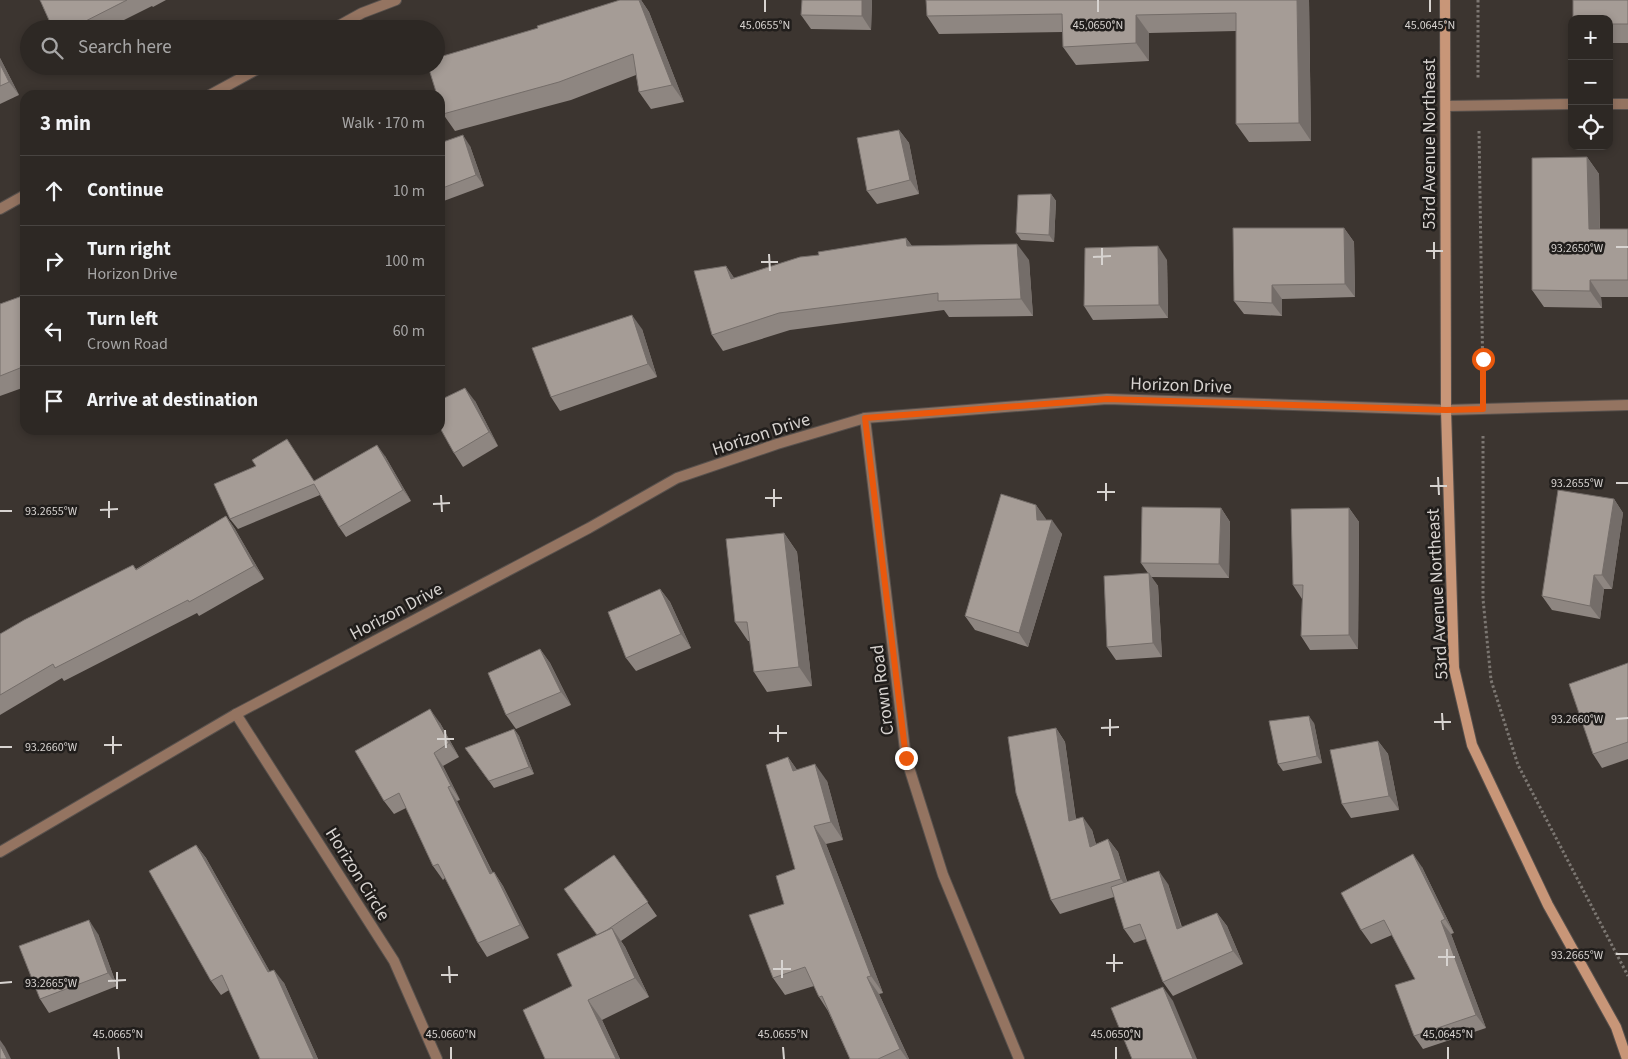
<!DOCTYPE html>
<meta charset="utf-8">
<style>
:root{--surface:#2d2824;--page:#35302c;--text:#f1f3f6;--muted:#a7a6a6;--line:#484441}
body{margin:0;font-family:"Source Sans 3",sans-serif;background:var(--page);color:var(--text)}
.controls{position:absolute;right:15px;top:15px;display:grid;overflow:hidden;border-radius:10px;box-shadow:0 2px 8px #0003}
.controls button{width:45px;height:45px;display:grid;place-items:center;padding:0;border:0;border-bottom:1px solid var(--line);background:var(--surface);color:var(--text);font:25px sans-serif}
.stop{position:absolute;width:15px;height:15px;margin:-11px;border:4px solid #ea580c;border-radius:50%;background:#fff}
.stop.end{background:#ea580c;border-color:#fff;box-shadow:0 1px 5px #0008}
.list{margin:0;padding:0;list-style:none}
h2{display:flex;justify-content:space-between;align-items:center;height:65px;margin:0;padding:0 20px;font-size:21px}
h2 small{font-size:16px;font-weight:400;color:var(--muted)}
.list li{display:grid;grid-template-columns:32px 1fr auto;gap:15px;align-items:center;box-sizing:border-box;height:70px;padding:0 20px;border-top:1px solid var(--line)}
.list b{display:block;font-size:19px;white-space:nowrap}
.list p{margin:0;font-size:16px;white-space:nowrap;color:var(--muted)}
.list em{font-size:16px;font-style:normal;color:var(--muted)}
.icon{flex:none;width:28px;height:28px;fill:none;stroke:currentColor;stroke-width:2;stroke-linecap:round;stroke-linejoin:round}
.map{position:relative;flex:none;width:1628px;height:1059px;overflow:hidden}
.search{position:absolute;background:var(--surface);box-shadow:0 2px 8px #0003;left:20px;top:20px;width:425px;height:55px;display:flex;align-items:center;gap:12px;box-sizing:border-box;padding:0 18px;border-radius:28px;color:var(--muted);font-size:19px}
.panel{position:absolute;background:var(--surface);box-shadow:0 2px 8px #0003;left:20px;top:90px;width:425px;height:345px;border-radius:15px}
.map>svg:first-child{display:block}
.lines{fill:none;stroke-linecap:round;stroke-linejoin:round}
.lane-casing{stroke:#58514d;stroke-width:12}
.street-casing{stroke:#58514d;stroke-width:12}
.secondary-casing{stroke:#58514d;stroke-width:12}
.path{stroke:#7c7772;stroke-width:3;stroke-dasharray:2.5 2.5;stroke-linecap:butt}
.lane{stroke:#947461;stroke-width:10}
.street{stroke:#947461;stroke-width:10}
.secondary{stroke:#c89678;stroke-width:10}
.wall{fill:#8e8681}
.shaded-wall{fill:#746d69}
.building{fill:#a59c96;stroke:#746d69}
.route{stroke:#ea580c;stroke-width:6}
.ticks{fill:none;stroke:#d7d3d0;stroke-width:2}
.labels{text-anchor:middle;stroke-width:5;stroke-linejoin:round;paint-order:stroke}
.street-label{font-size:18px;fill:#d7d3d0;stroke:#201d1b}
.ticks-label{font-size:12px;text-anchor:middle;fill:#d7d3d0;stroke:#201d1b;stroke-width:5;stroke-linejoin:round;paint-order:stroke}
</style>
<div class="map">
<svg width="1628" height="1059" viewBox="0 0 1628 1059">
<rect width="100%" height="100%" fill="#3c3530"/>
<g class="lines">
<defs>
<g id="lane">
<polyline points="1609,104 1628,104"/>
<polyline points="1446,106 1572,104"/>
</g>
<g id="street">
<polyline points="333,29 362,13 396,0"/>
<polyline points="210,95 263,66"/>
<polyline points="0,209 25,195"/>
<polyline points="865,418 906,758 943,875 1019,1059"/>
<polyline points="236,714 394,961 437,1059"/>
<polyline points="0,852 236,714 589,528 677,478 777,444 865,418 1107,399 1446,410 1628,405"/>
</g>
<polyline id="secondary" points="1445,0 1446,410 1454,668 1472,745 1548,905 1616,1027 1627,1059"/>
</defs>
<use href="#lane" class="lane-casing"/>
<use href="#street" class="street-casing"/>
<use href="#secondary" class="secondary-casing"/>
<g class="path">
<polyline points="1478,0 1478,79"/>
<polyline points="1479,131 1483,384"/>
<polyline points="1483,436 1483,599 1491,680 1518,765 1628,976"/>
</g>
<use href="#lane" class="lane"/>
<use href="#street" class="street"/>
<use href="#secondary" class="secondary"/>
</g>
<g class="wall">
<polygon points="40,0 166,0 153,7 152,6 106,29 53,29"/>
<polygon points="620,0 641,0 649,12 684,102 651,109 639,92 636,75 571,100 455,131 443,114 538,28"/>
<polygon points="872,0 871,30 811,29 801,15"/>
<polygon points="1309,0 1311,141 1249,142 1236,124 1236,31 1149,33 1149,61 1076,65 1063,47 1063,32 939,34 927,16"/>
<polygon points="1628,0 1628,43 1609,43 1609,19"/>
<polygon points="0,58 19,95 0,104"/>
<polygon points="899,130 909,143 919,194 877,204 867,191"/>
<polygon points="440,143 470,146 484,186 441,202 444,210 440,211"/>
<polygon points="1587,157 1599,174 1600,229 1628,229 1628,297 1601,297 1602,308 1544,307 1532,290"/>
<polygon points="1051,194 1056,201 1054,242 1021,240 1016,233"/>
<polygon points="1344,228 1354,242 1355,297 1282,299 1282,316 1244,314 1234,301"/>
<polygon points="906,238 912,246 1029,260 1033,316 949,317 944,310 790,330 723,351 712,335 726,266 734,278 819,255"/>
<polygon points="1167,260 1168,318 1093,320 1084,306"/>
<polygon points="25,295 25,387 0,396 0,304"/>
<polygon points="642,329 657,377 560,411 551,397"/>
<polygon points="475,401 498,446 463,467 454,453"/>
<polygon points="385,456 411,501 346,537 339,527 320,495 238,529 230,519 315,481"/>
<polygon points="1614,499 1623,513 1612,589 1604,589 1600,619 1552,610 1542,596"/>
<polygon points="1036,505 1046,520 1062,534 1028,647 975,630 965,616"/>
<polygon points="1221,508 1230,522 1229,578 1151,577 1158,586 1162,657 1116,660 1107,647 1148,573 1141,563"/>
<polygon points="1349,508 1359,522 1358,649 1310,650 1301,636 1302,599 1293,585"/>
<polygon points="226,516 235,529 264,579 199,616 197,613 64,681 62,678 0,715 0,634 133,565 136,569"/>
<polygon points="784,533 797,552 812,686 767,692 754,672 750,641 748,641 735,622"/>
<polygon points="660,589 670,602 691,648 636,671 626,658"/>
<polygon points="540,649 550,663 571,705 516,729 506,715"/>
<polygon points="1628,663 1628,759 1602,768 1593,754"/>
<polygon points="440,723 459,757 443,766 460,800 457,801 493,873 494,872 503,886 529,938 487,957 478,943 445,878 443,880 433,866 406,808 394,814 384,801"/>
<polygon points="1314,723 1322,763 1283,771 1278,764"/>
<polygon points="1056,728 1065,742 1076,819 1092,830 1096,844 1108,839 1118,852 1127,881 1168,884 1182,927 1217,913 1227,926 1243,964 1173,996 1163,982 1146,939 1134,943 1124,929 1114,897 1060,914 1051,900"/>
<polygon points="514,729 519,736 534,774 494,788 465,748"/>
<polygon points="1378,741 1388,754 1399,810 1351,818 1342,804"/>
<polygon points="788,757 797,770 827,781 843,840 826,844 883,993 879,994 909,1059 850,1059 828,1011 819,997 814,986 785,995 773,978 784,904 795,869"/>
<polygon points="196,845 206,858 270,972 284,983 318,1059 260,1059 229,990 221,995 211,981"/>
<polygon points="614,855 657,916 621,941 625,947 649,997 602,1020 620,1059 545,1059 572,986 597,935"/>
<polygon points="1422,867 1454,933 1451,934 1486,1028 1423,1049 1414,1036 1415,979 1392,935 1371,944 1361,930"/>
<polygon points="98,934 117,986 49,1013 40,999"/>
</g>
<g class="shaded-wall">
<polygon points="639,0 641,0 649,12 684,102 672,85"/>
<polygon points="862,0 872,0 871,30 862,16"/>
<polygon points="1297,0 1309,0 1311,141 1299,123"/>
<polygon points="1136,15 1149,33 1149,61 1136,43"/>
<polygon points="0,58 19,95 9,82 0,64"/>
<polygon points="899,130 909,143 919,194 910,180"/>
<polygon points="463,135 470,146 484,186 476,175"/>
<polygon points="1587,157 1599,174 1600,246 1589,229"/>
<polygon points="1051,194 1056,201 1054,242 1049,235"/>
<polygon points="1344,228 1354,242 1355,297 1345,284"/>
<polygon points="906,238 918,254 907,246"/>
<polygon points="1017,244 1029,260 1033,316 1021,299"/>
<polygon points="1158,246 1167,260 1168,318 1159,305"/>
<polygon points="726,266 737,282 731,279"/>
<polygon points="1590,280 1601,297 1602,308 1590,291"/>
<polygon points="1272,285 1282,299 1282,316 1272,303"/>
<polygon points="632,315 642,329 657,377 648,364"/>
<polygon points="465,388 475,401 498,446 489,432"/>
<polygon points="377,445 385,456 411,501 403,490"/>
<polygon points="1614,499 1623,513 1612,589 1602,575"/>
<polygon points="1036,505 1046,519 1047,534 1037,520"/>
<polygon points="1221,508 1230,522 1229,578 1219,564"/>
<polygon points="1349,508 1359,522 1358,649 1349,635"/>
<polygon points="226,516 235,529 264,579 254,566"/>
<polygon points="1052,520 1062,534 1028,647 1019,633"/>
<polygon points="784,533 797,552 812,686 799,667"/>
<polygon points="1149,573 1158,586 1162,657 1153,643"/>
<polygon points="1594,575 1604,589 1600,619 1590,606"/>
<polygon points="660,589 670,602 691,648 681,634"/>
<polygon points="540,649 550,663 571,705 561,692"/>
<polygon points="430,709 440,723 459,757 449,743"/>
<polygon points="1309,716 1314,723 1322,763 1317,756"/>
<polygon points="1056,728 1065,742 1078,835 1069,821"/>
<polygon points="514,729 519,736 534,774 529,767"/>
<polygon points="1378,741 1388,754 1399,810 1389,796"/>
<polygon points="434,753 443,766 460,800 451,786"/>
<polygon points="788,757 800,774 793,771"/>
<polygon points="815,764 827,781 843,840 831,822"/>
<polygon points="448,787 457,801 500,888 490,874"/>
<polygon points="1083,817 1092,830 1100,861 1090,847"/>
<polygon points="814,826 826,844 883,993 871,976"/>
<polygon points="1108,839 1118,852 1130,893 1121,879"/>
<polygon points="196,845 206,858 278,986 268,972"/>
<polygon points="1413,854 1422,867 1454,933 1445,919"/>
<polygon points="1159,871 1168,884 1186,943 1177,929"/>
<polygon points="494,872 503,886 529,938 520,925"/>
<polygon points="1217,913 1227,926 1243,964 1233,951"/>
<polygon points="89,920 98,934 117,986 108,973"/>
<polygon points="1441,921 1451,934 1486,1028 1476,1015"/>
<polygon points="612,928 625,947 649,997 635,978"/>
<polygon points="274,970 284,983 318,1059 314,1059"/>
<polygon points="867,977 879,994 909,1059 907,1059 900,1049"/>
<polygon points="1163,987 1173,1001 1197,1059 1193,1059"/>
<polygon points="588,1000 602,1020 620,1059 616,1059"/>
<polygon points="0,1040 5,1047 11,1059 7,1059 0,1045"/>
</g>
<g class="building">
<polygon points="40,0 127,0 70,29 53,29"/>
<polygon points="620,0 639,0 672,85 639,92 633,54 559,82 443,114 440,105 440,95 437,95 428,66 436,66 436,58 538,28 537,26"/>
<polygon points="802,0 862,0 862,16 801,15"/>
<polygon points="926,0 1297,0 1299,123 1236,124 1236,13 1136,15 1136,43 1063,47 1062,14 927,16"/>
<polygon points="1573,0 1628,0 1628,24 1609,24 1609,19 1573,19"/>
<polygon points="0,64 9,82 0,86"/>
<polygon points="899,130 910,180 867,191 857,138"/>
<polygon points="463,135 476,175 440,189 440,143"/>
<polygon points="1587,157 1589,229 1628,229 1628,280 1590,280 1590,291 1532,290 1532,158"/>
<polygon points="1051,194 1049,235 1016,233 1018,195"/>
<polygon points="1233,228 1344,228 1345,284 1272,285 1272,303 1234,301"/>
<polygon points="906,238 907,246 1017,244 1021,299 938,301 938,293 779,313 712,335 694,271 726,266 731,279 800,257 819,255 818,252"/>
<polygon points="1158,246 1159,305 1084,306 1085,248"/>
<polygon points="25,295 25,366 0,376 0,304"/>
<polygon points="632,315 648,364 551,397 532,348"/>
<polygon points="465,388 489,432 454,453 440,428 440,400"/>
<polygon points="287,439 314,481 377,445 403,490 339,527 314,484 230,519 214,484 256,466 252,460"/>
<polygon points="1558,490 1614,499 1602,575 1594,575 1590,606 1542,596"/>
<polygon points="1001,494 1036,505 1037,520 1052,520 1019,633 965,616"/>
<polygon points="1142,507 1221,508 1219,564 1141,563"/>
<polygon points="1349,508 1349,635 1301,636 1303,585 1293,585 1291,509"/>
<polygon points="226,516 254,566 189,602 188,600 55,668 53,664 0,695 0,634 24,620 133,565 136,570"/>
<polygon points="784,533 799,667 754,672 747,622 735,622 726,539"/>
<polygon points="1149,573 1153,643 1107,647 1104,576"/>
<polygon points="660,589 681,634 626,658 608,612"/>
<polygon points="540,649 561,692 506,715 488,673"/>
<polygon points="1628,663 1628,742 1593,754 1569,684"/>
<polygon points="430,709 449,743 434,753 451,786 448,787 490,874 494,872 520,925 478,943 438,864 433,866 399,793 384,801 355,751"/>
<polygon points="1309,716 1317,756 1278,764 1269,721"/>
<polygon points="1056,728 1069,821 1083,817 1090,847 1108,839 1121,879 1051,900 1016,793 1008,737"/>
<polygon points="514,729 529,767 489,781 465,748"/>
<polygon points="1378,741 1389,796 1342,804 1330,750"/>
<polygon points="788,757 793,771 815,764 831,822 814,826 871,976 867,977 900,1049 878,1059 850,1059 822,996 819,997 805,967 773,978 749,915 784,904 776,876 795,869 766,765"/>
<polygon points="196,845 268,972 274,970 314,1059 260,1059 222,975 211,981 149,871"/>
<polygon points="1413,854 1445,919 1441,921 1476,1015 1414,1036 1395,985 1415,979 1384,920 1361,930 1341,893"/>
<polygon points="614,855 648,902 607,930 597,935 564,889"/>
<polygon points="1159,871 1177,929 1217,913 1233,951 1163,982 1140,924 1124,929 1111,887"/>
<polygon points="89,920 108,973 40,999 19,946"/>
<polygon points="612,928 635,978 588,1000 616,1059 545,1059 523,1010 572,986 557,954"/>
<polygon points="1163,987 1193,1059 1132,1059 1111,1008"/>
<polygon points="0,1045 7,1059 0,1059"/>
</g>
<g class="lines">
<polyline class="route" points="906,758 865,418 1107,399 1446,410 1483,409 1483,359"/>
</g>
<path class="ticks" d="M765 0V12M1098 0V12M1430 0V12M1434 242V259M1616 247H1628M1102 248V265M1426 251H1443M769 254 770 271M1093 257 1111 256M761 262H778M1438 477 1439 495M1106 483V501M1616 483H1628M1430 486H1447M774 489V507M1097 492H1115M441 495 442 512M765 498H782M109 501V518M433 504 450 503M100 510 118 509M0 511H12M1442 713 1443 730M1110 719V736M1616 719 1628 718M1434 722H1451M778 725V742M1101 728 1119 727M445 730 446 748M769 733H787M113 736V754M437 739H454M104 745H122M0 747H12M1447 949V966M1114 954V972M1616 954H1628M1438 957H1455M782 960V978M1106 963H1123M449 966 450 983M773 969H791M117 972V989M441 975H458M108 981 126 980M0 983 12 982M118 1047 119 1059M451 1047V1059M783 1047 784 1059M1116 1047V1059M1448 1047V1059"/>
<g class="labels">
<g class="street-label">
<text transform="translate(1429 144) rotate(-90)" y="6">53rd Avenue Northeast</text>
<text transform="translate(1181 385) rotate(2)" y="6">Horizon Drive</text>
<text transform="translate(761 434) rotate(-18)" y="6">Horizon Drive</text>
<text transform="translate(1437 594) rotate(-93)" y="6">53rd Avenue Northeast</text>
<text transform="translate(396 611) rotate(-28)" y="6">Horizon Drive</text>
<text transform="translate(882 690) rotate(-97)" y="6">Crown Road</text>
<text transform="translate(358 874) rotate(58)" y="6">Horizon Circle</text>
</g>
</g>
<g class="ticks-label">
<text x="765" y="29">45.0655°N</text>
<text x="1098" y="29">45.0650°N</text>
<text x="1430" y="29">45.0645°N</text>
<text x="1577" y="252">93.2650°W</text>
<text x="1577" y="487">93.2655°W</text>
<text x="51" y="515">93.2655°W</text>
<text x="1577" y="723">93.2660°W</text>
<text x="51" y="751">93.2660°W</text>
<text x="1577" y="959">93.2665°W</text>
<text x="51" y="987">93.2665°W</text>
<text x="118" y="1038">45.0665°N</text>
<text x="451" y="1038">45.0660°N</text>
<text x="783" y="1038">45.0655°N</text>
<text x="1116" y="1038">45.0650°N</text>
<text x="1448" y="1038">45.0645°N</text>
</g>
</svg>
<div class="controls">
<button>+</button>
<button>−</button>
<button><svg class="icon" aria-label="locate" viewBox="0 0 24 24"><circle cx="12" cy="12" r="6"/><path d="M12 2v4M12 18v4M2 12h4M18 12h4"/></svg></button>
</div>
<div class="stop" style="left:1483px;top:359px"></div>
<div class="stop end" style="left:906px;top:758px"></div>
<div class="search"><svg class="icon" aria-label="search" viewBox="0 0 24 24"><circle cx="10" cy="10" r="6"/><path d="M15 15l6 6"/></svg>Search here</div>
<section class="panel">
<h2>3 min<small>Walk · 170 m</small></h2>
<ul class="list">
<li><svg class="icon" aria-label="ahead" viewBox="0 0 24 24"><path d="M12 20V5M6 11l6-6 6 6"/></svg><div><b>Continue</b></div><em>10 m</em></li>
<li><svg class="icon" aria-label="right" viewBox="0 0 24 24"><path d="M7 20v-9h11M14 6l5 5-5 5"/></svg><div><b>Turn right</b><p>Horizon Drive</p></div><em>100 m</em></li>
<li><svg class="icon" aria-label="left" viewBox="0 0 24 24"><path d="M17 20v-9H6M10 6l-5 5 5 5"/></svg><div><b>Turn left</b><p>Crown Road</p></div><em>60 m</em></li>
<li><svg class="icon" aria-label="arrive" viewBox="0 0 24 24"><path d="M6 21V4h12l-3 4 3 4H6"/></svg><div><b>Arrive at destination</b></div></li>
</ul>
</section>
</div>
